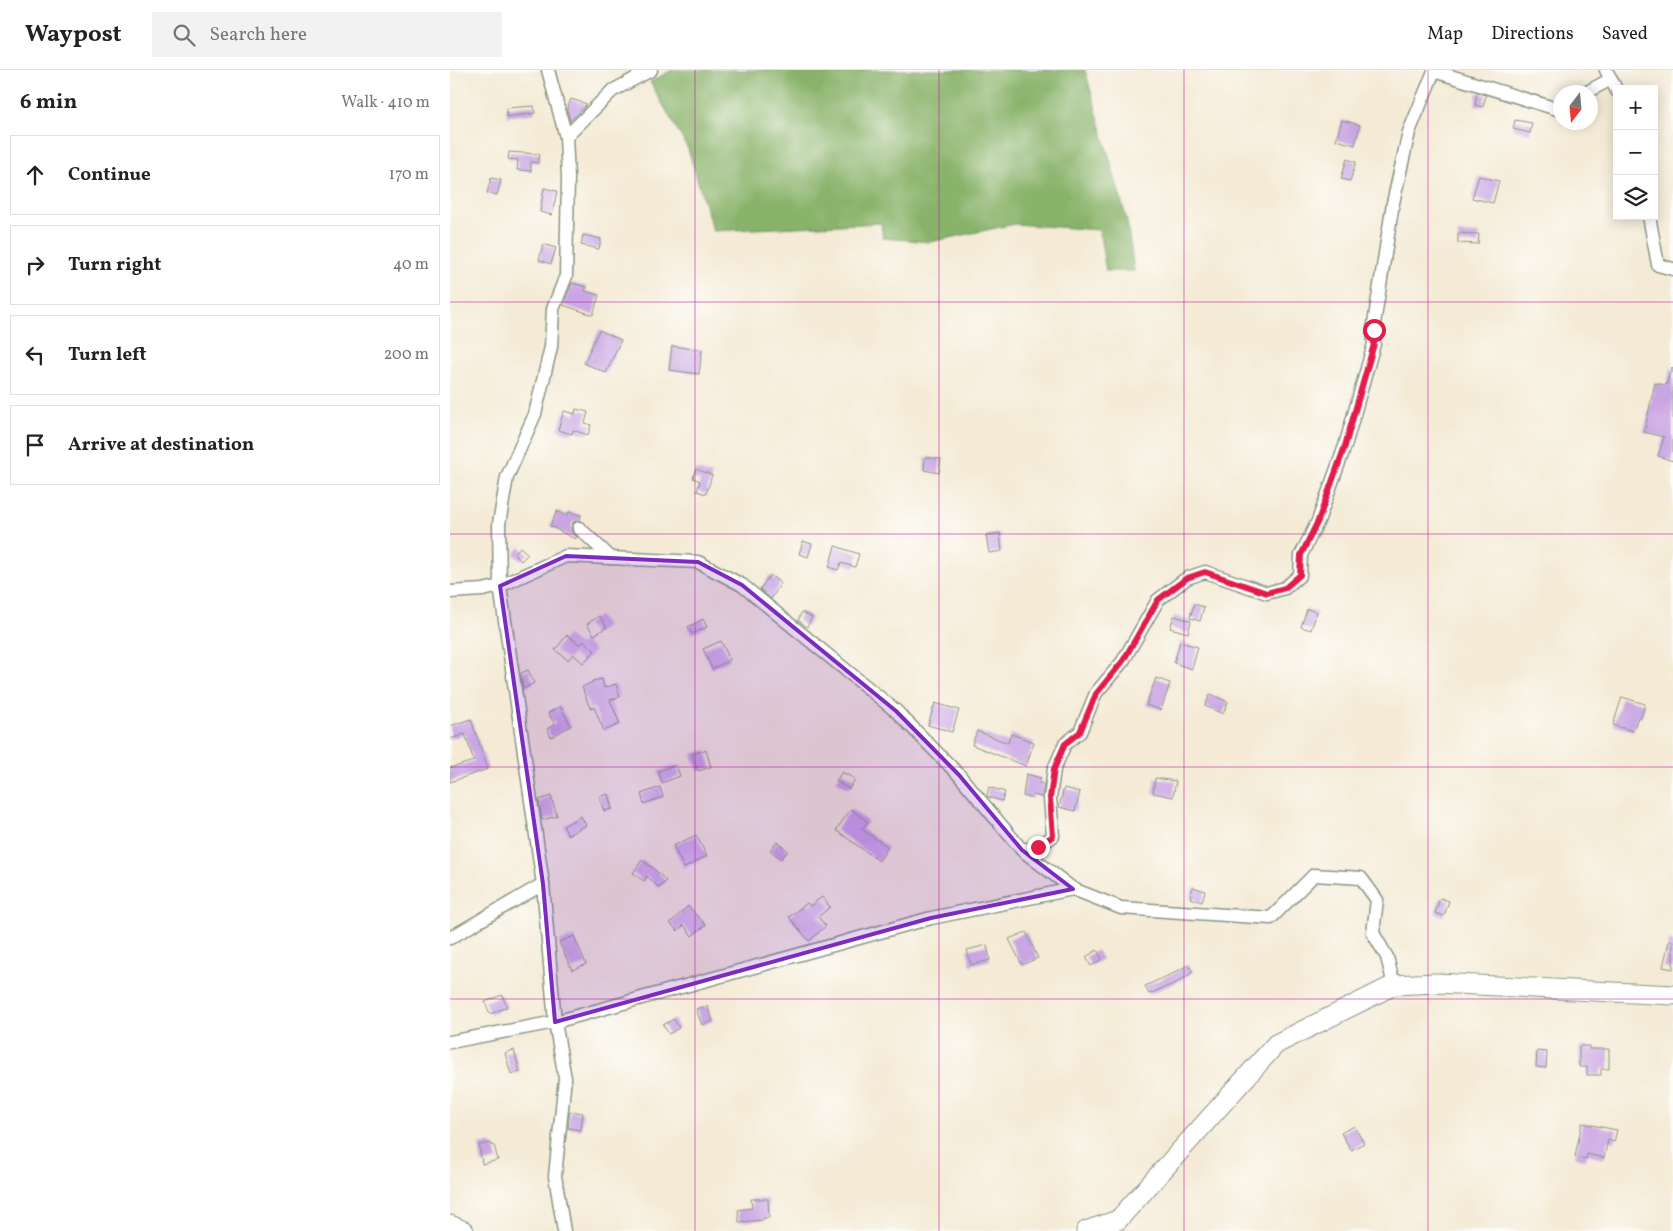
<!DOCTYPE html>
<meta charset="utf-8">
<style>
:root{--surface:#fff;--page:#f2f2f2;--text:#222;--muted:#767676;--line:#e0e0e0}
body{margin:0;font-family:Vollkorn,serif;background:var(--page);color:var(--text)}
.controls{position:absolute;right:15px;top:15px;display:grid;overflow:hidden;border-radius:0px;box-shadow:0 2px 12px #0003}
.controls button{width:45px;height:45px;display:grid;place-items:center;padding:0;border:0;border-bottom:1px solid var(--line);background:var(--surface);color:var(--text);font:25px sans-serif}
.compass{position:absolute;left:1103px;top:15px;width:45px;height:45px;border-radius:50%;background:var(--surface);box-shadow:0 2px 12px #0003;rotate:196deg}
.stop{position:absolute;width:15px;height:15px;margin:-11px;border:4px solid #e11d48;border-radius:50%;background:#fff}
.stop.end{background:#e11d48;border-color:#fff;box-shadow:0 1px 5px #0008}
.list{margin:0;padding:0;list-style:none}
h2{display:flex;justify-content:space-between;align-items:center;height:65px;margin:0;padding:0 20px;font-size:21px}
h2 small{font-size:16px;font-weight:400;color:var(--muted)}
.list li{display:grid;grid-template-columns:32px 1fr auto;gap:15px;align-items:center;box-sizing:border-box;height:80px;margin:0 10px 10px;padding:0 10px;border:1px solid var(--line);border-radius:0px}
.list b{display:block;font-size:19px;white-space:nowrap}
.list em{font-size:16px;font-style:normal;color:var(--muted)}
.icon{flex:none;width:28px;height:28px;fill:none;stroke:currentColor;stroke-width:2;stroke-linecap:round;stroke-linejoin:round}
.map{position:relative;flex:none;width:1223px;height:1161px;overflow:hidden}
header{display:flex;align-items:center;gap:30px;box-sizing:border-box;height:70px;padding:0 25px;background:var(--surface);border-bottom:1px solid var(--line)}
header strong{font-size:24px}
nav{display:flex;gap:28px;margin-inline-start:auto;font-size:18px}
.search{width:350px;height:45px;background:var(--page);display:flex;align-items:center;gap:12px;box-sizing:border-box;padding:0 18px;border-radius:0px;color:var(--muted);font-size:19px}
main{display:flex}
aside{flex:1;background:var(--surface)}
.map>svg:first-child{display:block}
.forest{fill:#89b36a;stroke:#54784f}
.building{fill:#caa5e4}
.lines{fill:none;stroke-linecap:round;stroke-linejoin:round}
.street-casing{stroke:#8a9484;stroke-width:15}
.secondary-casing{stroke:#8a9484;stroke-width:21}
.street{stroke:#fff;stroke-width:12}
.secondary{stroke:#fff;stroke-width:19}
.route{stroke:#e11d48;stroke-width:6}
.marked{fill:#7b2cbf;fill-opacity:0.2;stroke:#7b2cbf;stroke-width:4;stroke-linejoin:round}
.grid{fill:none;stroke:#b5179e;stroke-width:1;stroke-opacity:0.55}
</style>
<header>
<strong>Waypost</strong>
<div class="search"><svg class="icon" aria-label="search" viewBox="0 0 24 24"><circle cx="10" cy="10" r="6"/><path d="M15 15l6 6"/></svg>Search here</div>
<nav><a>Map</a><a>Directions</a><a>Saved</a></nav>
</header>
<main>
<aside>
<h2>6 min<small>Walk · 410 m</small></h2>
<ul class="list">
<li><svg class="icon" aria-label="ahead" viewBox="0 0 24 24"><path d="M12 20V5M6 11l6-6 6 6"/></svg><div><b>Continue</b></div><em>170 m</em></li>
<li><svg class="icon" aria-label="right" viewBox="0 0 24 24"><path d="M7 20v-9h11M14 6l5 5-5 5"/></svg><div><b>Turn right</b></div><em>40 m</em></li>
<li><svg class="icon" aria-label="left" viewBox="0 0 24 24"><path d="M17 20v-9H6M10 6l-5 5 5 5"/></svg><div><b>Turn left</b></div><em>200 m</em></li>
<li><svg class="icon" aria-label="arrive" viewBox="0 0 24 24"><path d="M6 21V4h12l-3 4 3 4H6"/></svg><div><b>Arrive at destination</b></div></li>
</ul>
</aside>
<div class="map">
<svg width="1223" height="1161" viewBox="0 0 1223 1161">
<rect width="100%" height="100%" fill="#fdfcf7"/>
<filter id="ink" filterUnits="userSpaceOnUse"><feTurbulence type="fractalNoise" baseFrequency=".02" numOctaves="2"/><feDisplacementMap in="SourceGraphic" scale="10" xChannelSelector="R" yChannelSelector="G"/><feConvolveMatrix kernelMatrix="1 2 1 2 8 2 1 2 1" color-interpolation-filters="sRGB"/></filter>
<filter id="wash" filterUnits="userSpaceOnUse"><feTurbulence type="fractalNoise" baseFrequency=".0096" numOctaves="4" result="noise"/><feDisplacementMap in="SourceGraphic" scale="20" xChannelSelector="R" yChannelSelector="G"/><feGaussianBlur stdDeviation="1.12" result="paint"/><feColorMatrix in="noise" values="0 0 0 0 0 0 0 0 0 0 0 0 0 0 0 0 0 1.4 0 .05"/><feComposite in="paint" operator="in"/></filter>
<g filter="url(#wash)">
<rect width="100%" height="100%" fill="#f4ead5"/>
<polygon class="forest" points="222,0 635,0 677,151 684,201 656,201 649,160 565,154 480,172 433,168 431,153 263,161 238,79 200,12"/>
<g id="blocks">
<g class="building">
<polygon points="1027,23 1036,25 1033,37 1025,35"/>
<polygon points="121,29 137,34 120,51 117,39"/>
<polygon points="84,36 85,43 57,47 56,38"/>
<polygon points="892,50 910,55 905,75 886,70"/>
<polygon points="1065,50 1082,53 1080,63 1063,59"/>
<polygon points="59,82 90,84 88,93 81,92 81,101 67,100 68,90 58,89"/>
<polygon points="897,89 906,92 900,111 891,109"/>
<polygon points="1029,106 1049,111 1043,133 1022,128"/>
<polygon points="41,108 51,110 47,125 37,123"/>
<polygon points="94,118 107,121 102,145 90,142"/>
<polygon points="1008,163 1029,164 1028,174 1008,173"/>
<polygon points="133,165 151,169 149,179 131,175"/>
<polygon points="93,174 106,178 101,194 89,190"/>
<polygon points="122,213 137,217 135,221 149,225 143,245 113,235"/>
<polygon points="149,260 171,270 156,303 134,293"/>
<polygon points="222,276 252,280 249,304 219,300"/>
<polygon points="1222,297 1223,298 1223,391 1208,386 1214,367 1194,362 1205,313 1216,315"/>
<polygon points="126,339 138,342 135,353 141,355 138,365 123,360 122,364 108,360 114,341 125,344"/>
<polygon points="475,387 491,389 489,403 474,400"/>
<polygon points="246,399 262,405 256,424 247,421 250,411 243,408"/>
<polygon points="107,441 117,446 118,442 131,445 130,450 123,452 121,457 121,461 127,467 125,469 100,456"/>
<polygon points="550,463 552,481 539,483 536,465"/>
<polygon points="353,471 362,474 358,487 349,484"/>
<polygon points="385,476 409,484 405,497 391,493 388,500 379,497"/>
<polygon points="70,477 78,484 71,491 64,484"/>
<polygon points="320,505 331,513 321,529 310,519"/>
<polygon points="744,534 754,537 750,551 740,548"/>
<polygon points="857,539 867,542 861,560 851,557"/>
<polygon points="352,542 362,547 357,557 348,550"/>
<polygon points="149,546 157,557 144,565 137,554"/>
<polygon points="724,546 741,551 738,563 720,558"/>
<polygon points="253,549 257,557 242,564 238,557"/>
<polygon points="117,565 130,575 134,571 145,581 133,593 123,584 118,590 105,580"/>
<polygon points="271,571 280,590 262,599 253,579"/>
<polygon points="730,572 748,577 742,599 724,593"/>
<polygon points="78,600 84,613 73,619 71,603"/>
<polygon points="706,608 720,613 711,640 696,635"/>
<polygon points="152,609 154,618 166,614 170,627 160,630 170,654 154,661 144,637 140,638 132,617 143,612 142,611"/>
<polygon points="760,624 778,632 773,644 755,636"/>
<polygon points="1172,627 1195,634 1191,648 1188,647 1183,661 1163,655"/>
<polygon points="485,633 509,640 502,662 478,655"/>
<polygon points="110,636 121,656 101,667 97,659 105,654 98,643"/>
<polygon points="21,649 38,699 0,712 0,698 24,691 15,664 0,669 0,656"/>
<polygon points="527,661 558,673 561,664 584,672 576,696 522,675"/>
<polygon points="256,680 261,697 248,701 242,684"/>
<polygon points="226,695 230,706 212,713 208,701"/>
<polygon points="392,702 405,709 399,719 386,711"/>
<polygon points="576,704 591,708 589,713 594,714 592,727 583,725 582,728 573,726"/>
<polygon points="705,708 726,711 723,727 703,723"/>
<polygon points="210,717 213,727 194,734 191,724"/>
<polygon points="539,717 555,722 552,731 538,727 537,725"/>
<polygon points="614,718 630,722 625,741 609,737"/>
<polygon points="158,724 162,739 154,741 149,727"/>
<polygon points="101,726 107,746 92,750 89,730"/>
<polygon points="401,739 418,752 412,759 438,777 429,791 386,760"/>
<polygon points="131,746 136,755 118,765 113,756"/>
<polygon points="246,765 257,786 234,798 223,776"/>
<polygon points="327,772 338,781 331,789 320,780"/>
<polygon points="192,790 203,798 216,811 209,818 197,806 194,811 183,803"/>
<polygon points="743,817 755,821 752,832 740,828"/>
<polygon points="372,827 380,837 368,847 376,856 359,871 339,847 357,833 360,836"/>
<polygon points="990,828 999,831 994,846 985,843"/>
<polygon points="238,836 256,855 242,866 234,855 228,861 220,853"/>
<polygon points="576,862 588,888 572,895 559,869"/>
<polygon points="124,866 136,894 122,900 109,872"/>
<polygon points="1219,871 1223,871 1223,899 1213,897"/>
<polygon points="537,875 540,890 521,895 517,880"/>
<polygon points="647,880 652,889 641,896 636,887"/>
<polygon points="738,895 743,902 728,912 699,924 695,916 724,903"/>
<polygon points="52,925 57,937 40,944 35,932"/>
<polygon points="257,936 263,951 252,955 246,939"/>
<polygon points="224,949 229,958 219,964 213,955"/>
<polygon points="1129,976 1139,976 1139,979 1159,979 1159,999 1151,999 1151,1005 1137,1005 1137,997 1129,997"/>
<polygon points="64,980 70,1002 61,1004 55,983"/>
<polygon points="1087,981 1097,982 1096,998 1086,997"/>
<polygon points="120,1041 133,1043 131,1060 118,1058"/>
<polygon points="1132,1053 1167,1060 1164,1072 1158,1070 1154,1088 1137,1084 1136,1089 1125,1087"/>
<polygon points="904,1056 914,1073 901,1080 891,1063"/>
<polygon points="41,1073 42,1076 44,1075 48,1090 32,1094 29,1075"/>
<polygon points="301,1129 318,1129 319,1148 313,1148 313,1150 289,1152 288,1140 302,1138"/>
</g>
</g>
</g>
<g filter="url(#ink)">
<use href="#blocks" fill-opacity="0" stroke="#8a9484" stroke-width="1"/>
<g class="lines">
<defs>
<g id="street">
<polyline points="98,0 116,67 118,108 116,206 103,239 101,277 85,344 57,407 49,454 50,516 93,814 105,952 115,1008 105,1106 114,1161"/>
<polyline points="1156,0 1167,21"/>
<polyline points="1137,22 1161,9"/>
<polyline points="116,67 162,21 201,0"/>
<polyline points="1199,146 1208,195 1223,199"/>
<polyline points="129,458 161,488"/>
<polyline points="0,522 33,520 50,516 116,486 248,492 292,515 446,641 509,705 572,780 623,819"/>
<polyline points="572,780 588,777 603,766 600,728 604,699 615,674 630,662 646,623 673,591 708,530 737,508 755,502 817,523 835,518 850,505 851,485 868,451 895,376 924,274 923,260 943,133 959,62 984,1 1107,39 1110,37"/>
<polyline points="0,868 93,814"/>
<polyline points="0,972 105,952 481,848 623,819 671,838 821,848 864,805 911,808 927,830 923,863 937,887 944,915"/>
</g>
<g id="secondary">
<polyline points="0,1155 14,1161"/>
<polyline points="636,1161 668,1150 826,974 944,915 986,913 1223,925"/>
</g>
</defs>
<use href="#street" class="street-casing"/>
<use href="#secondary" class="secondary-casing"/>
<use href="#street" class="street"/>
<use href="#secondary" class="secondary"/>
</g>
</g>
<g class="lines" filter="url(#ink)">
<polyline class="route" points="588,777 603,766 600,728 604,699 615,674 630,662 646,624 673,591 708,530 737,508 755,502 817,523 835,518 850,505 851,485 868,451 895,376 924,274 924,260"/>
</g>
<path class="marked" d="M116 486 248 492 292 515 446 641 509 705 572 780 623 819 481 848 105 952 93 814 50 516Z"/>
<path class="grid" d="M245 0V1161M489 0V1161M734 0V1161M978 0V1161M0 232H1223M0 464H1223M0 697H1223M0 929H1223"/>
</svg>
<div class="controls">
<button>+</button>
<button>−</button>
<button><svg class="icon" aria-label="layers" viewBox="0 0 24 24"><path d="M12 4l9 5-9 5-9-5zM3 14l9 5 9-5"/></svg></button>
</div>
<svg class="compass" viewBox="-18 -18 36 36"><path d="M0-13l5 13h-10z" fill="#e53935"/><path d="M0 13l5-13h-10z" fill="#767676"/></svg>
<div class="stop" style="left:924px;top:260px"></div>
<div class="stop end" style="left:588px;top:777px"></div>
</div>
</main>
